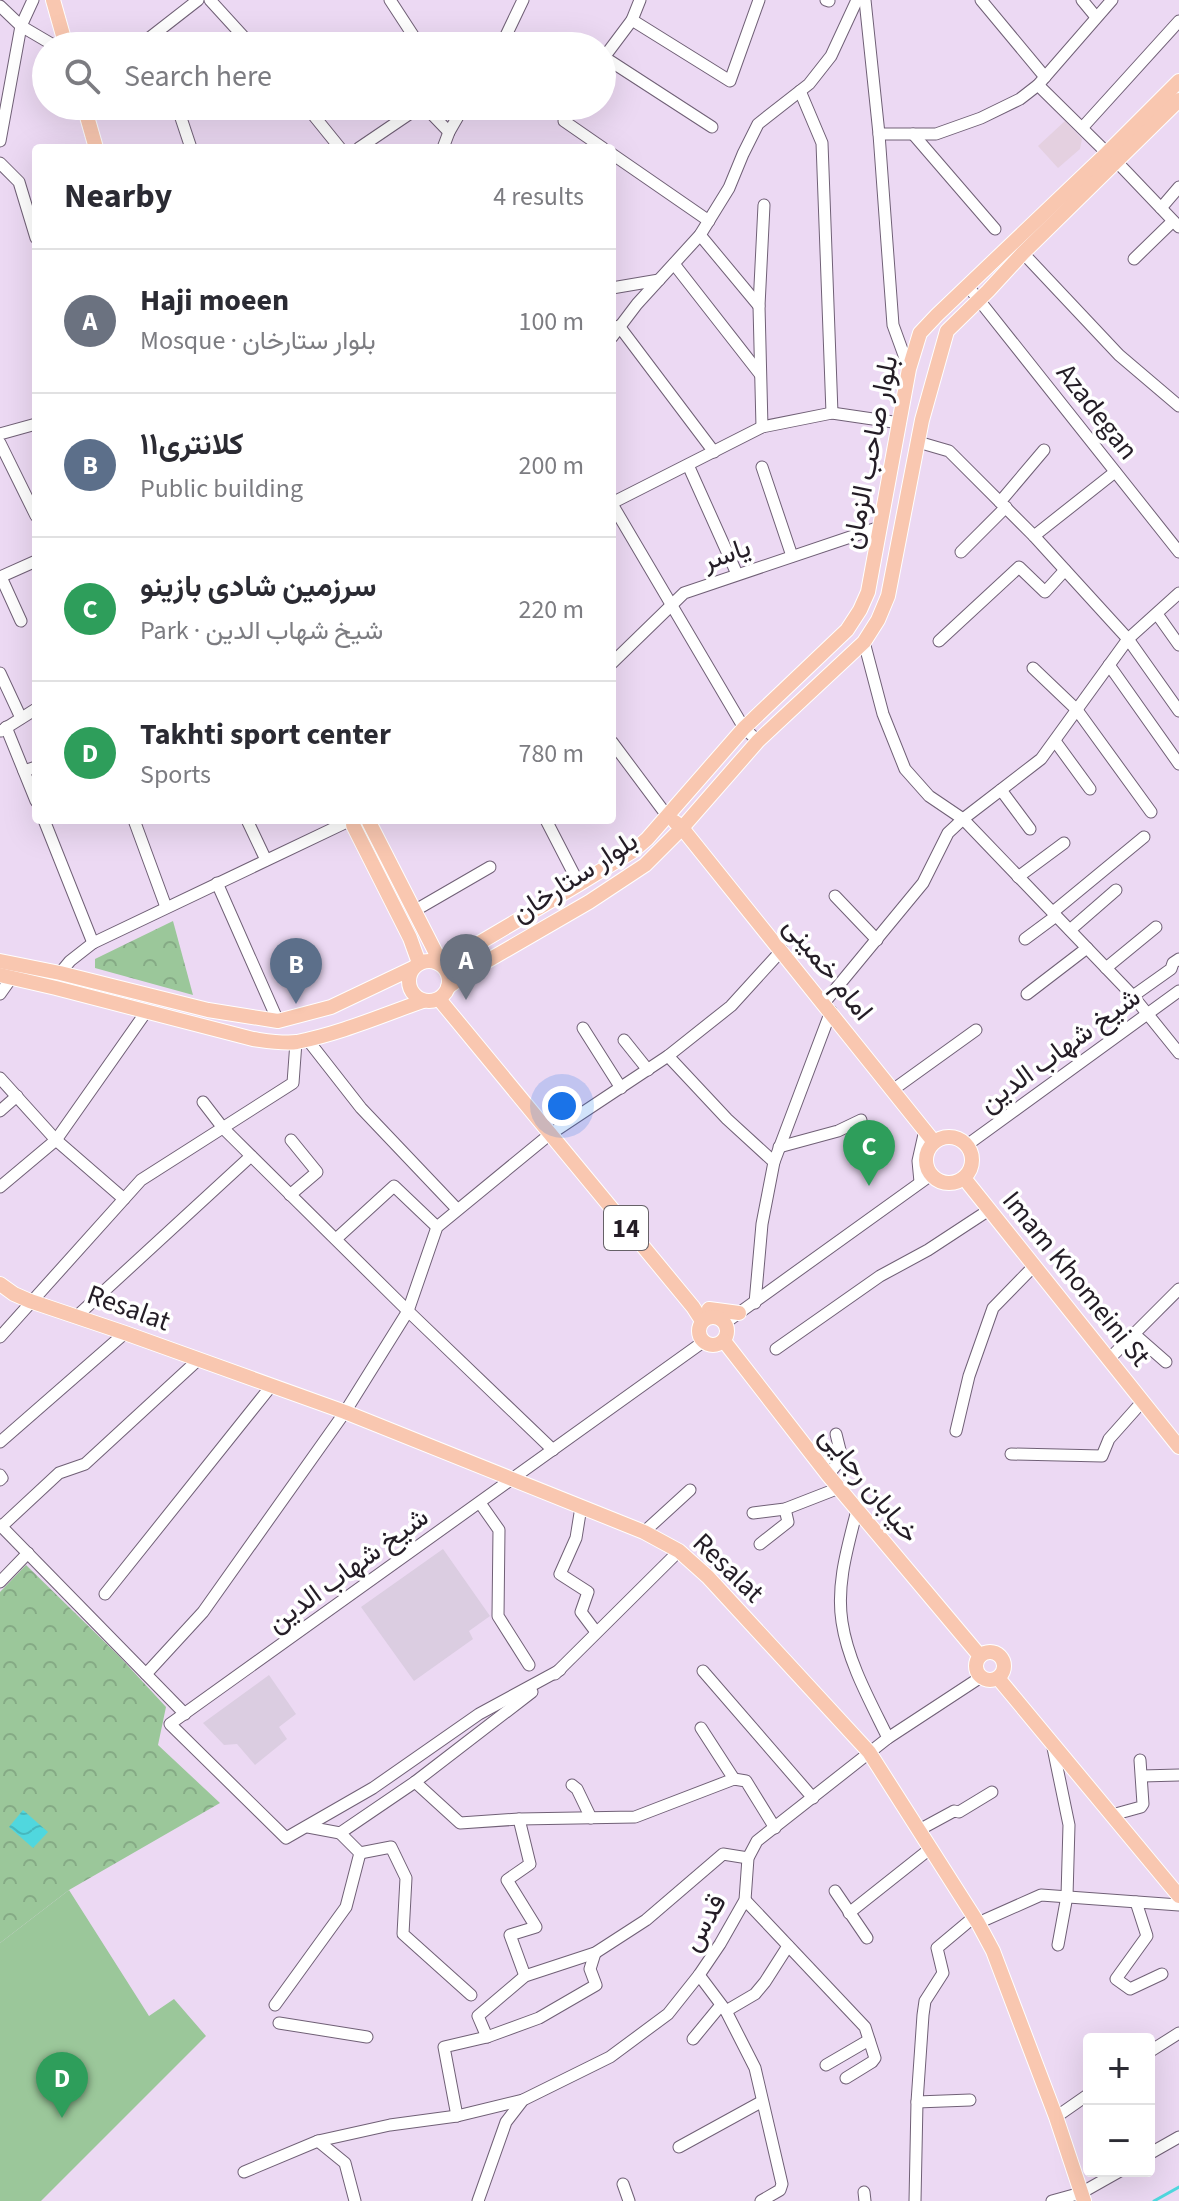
<!DOCTYPE html>
<meta charset="utf-8">
<style>
:root{--surface:#fff;--page:#f7f7f7;--text:#2b2b33;--muted:#7c7c81;--line:#e1e1e2;--accent:#b45309}
body{margin:0;font-family:"Source Sans 3",Vazirmatn,sans-serif;background:var(--page);color:var(--text)}
.controls{position:absolute;right:24px;bottom:24px;display:grid;overflow:hidden;border-radius:8px;box-shadow:0 8px 32px #0002}
.controls button{width:72px;height:72px;display:grid;place-items:center;padding:0;border:0;border-bottom:2px solid var(--line);background:var(--surface);color:var(--text);font:40px sans-serif}
.you{position:absolute;left:562px;top:1106px;width:28px;height:28px;margin:-20px;border:6px solid #fff;border-radius:50%;background:#1a73e8;box-shadow:0 0 0 12px #1a73e833}
.badge{display:grid;place-items:center;width:52px;height:52px;border-radius:50%;background:var(--accent);color:#fff;font-size:26px;font-weight:700}
.pin{position:absolute;translate:-50% -66px;filter:drop-shadow(0 2px 4px #0008)}
.pin::after{content:'';position:absolute;top:42px;width:28px;height:24px;background:inherit;clip-path:polygon(0 0,100% 0,50% 100%)}
.list{margin:0;padding:0;list-style:none}
h2{display:flex;justify-content:space-between;align-items:center;height:104px;margin:0;padding:0 32px;font-size:34px}
h2 small{font-size:26px;font-weight:400;color:var(--muted)}
.list li{display:grid;grid-template-columns:52px 1fr auto;gap:24px;align-items:center;box-sizing:border-box;height:144px;padding:0 32px;border-top:2px solid var(--line)}
.list b{display:block;font-size:30px;white-space:nowrap}
.list p{margin:0;font-size:26px;white-space:nowrap;color:var(--muted)}
.list em{font-size:26px;font-style:normal;color:var(--muted)}
.icon{flex:none;width:44px;height:44px;fill:none;stroke:currentColor;stroke-width:2;stroke-linecap:round;stroke-linejoin:round}
.map{position:relative;flex:none;width:1179px;height:2201px;overflow:hidden}
.search{position:absolute;background:var(--surface);box-shadow:0 8px 32px #0002;left:32px;top:32px;width:584px;height:88px;display:flex;align-items:center;gap:20px;box-sizing:border-box;padding:0 28px;border-radius:44px;color:var(--muted);font-size:30px}
.panel{position:absolute;background:var(--surface);box-shadow:0 8px 32px #0002;left:32px;top:144px;width:584px;height:680px;border-radius:8px}
.map>svg:first-child{display:block}
.commercial{fill:#e4d0e0}
.education{fill:#dbcde1}
.park{fill:url(#park-crowns)}
.garden{fill:#9bc79a}
.water{fill:url(#water-waves)}
.lines{fill:none;stroke-linecap:round;stroke-linejoin:round}
.stream{stroke:#50d7de;stroke-width:3}
.minor-casing{stroke:#706076;stroke-width:13}
.major-casing{stroke:#fff;stroke-width:16}
.minor{stroke:#fff;stroke-width:11}
.major{stroke:#f9c7b0;stroke-width:14}
.labels{text-anchor:middle;stroke-width:7;stroke-linejoin:round;paint-order:stroke}
.shield{fill:#fff;stroke:#666167;stroke-width:2}
.shield-label{font-size:26px;font-weight:bold;fill:#241d26}
.street-label{font-size:28px;fill:#241d26;stroke:#fff}
</style>
<div class="map">
<svg width="1179" height="2201" viewBox="0 0 1179 2201">
<defs>
<pattern id="park-crowns" width="20" height="18" patternUnits="userSpaceOnUse" patternTransform="scale(2)"><rect width="20" height="18" fill="#9bc79a"/><path d="M2 6a3 3 0 1 1 6 0M12 15a3 3 0 1 1 6 0" fill="none" stroke="#85aa85"/></pattern>
<pattern id="water-waves" width="16" height="10" patternUnits="userSpaceOnUse" patternTransform="scale(2)"><rect width="16" height="10" fill="#50d7de"/><path d="M0 5q4-4 8 0t8 0" fill="none" stroke="#46b8be"/></pattern>
</defs>
<rect width="100%" height="100%" fill="#ecd9f3"/>
<polygon class="commercial" points="1065,121 1082,139 1080,149 1058,168 1038,146"/>
<g class="education">
<polygon points="443,1549 490,1616 469,1631 473,1639 414,1681 361,1607"/>
<polygon points="269,1675 296,1714 279,1727 287,1739 255,1765 237,1744 224,1745 203,1723"/>
</g>
<g class="park">
<polygon points="173,921 193,995 95,968 95,959"/>
<polygon points="26,1565 119,1656 166,1707 158,1745 220,1803 69,1890 0,1943 0,1592"/>
</g>
<polygon class="garden" points="69,1890 149,2016 174,1999 206,2036 41,2201 0,2201 0,1943"/>
<polygon class="water" points="23,1810 48,1832 33,1848 9,1827"/>
<g class="lines">
<polyline class="stream" points="1154,2201 1179,2187"/>
<defs>
<g id="minor">
<polyline points="210,0 252,46"/>
<polyline points="390,0 420,46"/>
<polyline points="826,0 829,1"/>
<polyline points="865,0 879,134 893,325 909,369"/>
<polyline points="981,0 1045,77"/>
<polyline points="1082,0 1096,17"/>
<polyline points="0,6 21,26 55,46"/>
<polyline points="632,20 730,81 759,0"/>
<polyline points="139,46 198,0"/>
<polyline points="389,46 414,37"/>
<polyline points="501,46 523,0"/>
<polyline points="604,57 712,127"/>
<polyline points="602,60 632,20 640,0"/>
<polyline points="1038,85 1107,153"/>
<polyline points="800,91 822,143 832,413"/>
<polyline points="177,106 191,148"/>
<polyline points="306,106 340,148"/>
<polyline points="424,106 449,132"/>
<polyline points="574,106 564,121 603,148"/>
<polyline points="1082,128 1179,21"/>
<polyline points="879,134 936,134 981,118 1020,99 1038,85 1112,0"/>
<polyline points="913,134 995,229"/>
<polyline points="0,141 21,26 33,0"/>
<polyline points="359,148 421,106"/>
<polyline points="443,148 449,132 464,106"/>
<polyline points="612,154 709,221"/>
<polyline points="1116,161 1179,227"/>
<polyline points="0,163 19,182 36,238"/>
<polyline points="1161,208 1179,187"/>
<polyline points="700,235 759,306"/>
<polyline points="1023,253 1119,355 1179,406"/>
<polyline points="1134,259 1173,221"/>
<polyline points="674,264 760,374"/>
<polyline points="967,285 1179,552"/>
<polyline points="612,288 659,280"/>
<polyline points="619,326 714,452"/>
<polyline points="612,337 637,304 700,235 729,188 743,154 758,124 809,84 831,56 857,0"/>
<polyline points="762,427 759,306 764,205"/>
<polyline points="0,434 36,424"/>
<polyline points="918,442 949,451 1034,536 1128,639 1179,711"/>
<polyline points="0,443 36,516"/>
<polyline points="688,465 737,574"/>
<polyline points="762,467 792,556"/>
<polyline points="1000,502 1044,450"/>
<polyline points="612,503 762,427 832,413 900,423"/>
<polyline points="612,504 744,728 758,741"/>
<polyline points="1034,536 1115,472"/>
<polyline points="961,552 1006,507"/>
<polyline points="0,577 36,561"/>
<polyline points="1,577 21,621"/>
<polyline points="1157,614 1179,645"/>
<polyline points="939,641 1019,567 1045,592 1065,570"/>
<polyline points="864,642 883,714 905,769 929,796 963,819 1133,996 1179,1053"/>
<polyline points="612,663 684,593 880,527"/>
<polyline points="1109,665 1179,764"/>
<polyline points="1033,668 1077,710 1151,812"/>
<polyline points="0,673 21,718"/>
<polyline points="6,727 36,801"/>
<polyline points="1,731 36,709"/>
<polyline points="1055,741 1090,789"/>
<polyline points="612,742 668,817"/>
<polyline points="24,771 36,767"/>
<polyline points="1001,790 1030,829"/>
<polyline points="44,820 93,943"/>
<polyline points="134,820 166,907"/>
<polyline points="247,820 266,860"/>
<polyline points="546,820 579,884"/>
<polyline points="1018,877 1064,843"/>
<polyline points="217,883 278,1021"/>
<polyline points="835,896 877,940"/>
<polyline points="414,911 490,867"/>
<polyline points="1053,912 1144,837"/>
<polyline points="1070,930 1116,890"/>
<polyline points="1025,939 1056,916"/>
<polyline points="1106,968 1156,927"/>
<polyline points="60,973 70,961 93,943 349,821"/>
<polyline points="0,994 12,977"/>
<polyline points="1027,994 1087,948"/>
<polyline points="1133,996 1171,969 1173,963 1179,959"/>
<polyline points="824,1003 923,883 948,833 963,819 1041,759 1128,639 1179,593"/>
<polyline points="583,1028 621,1088"/>
<polyline points="307,1039 361,1108 457,1209"/>
<polyline points="624,1040 648,1070"/>
<polyline points="668,1056 727,1119 774,1162"/>
<polyline points="0,1078 56,1140 124,1199"/>
<polyline points="894,1089 976,1030"/>
<polyline points="203,1102 223,1128 408,1311 553,1450"/>
<polyline points="0,1111 17,1096"/>
<polyline points="967,1145 1179,991"/>
<polyline points="779,1147 838,1131 861,1120"/>
<polyline points="920,1182 918,1161 925,1130"/>
<polyline points="0,1187 56,1140 146,1012"/>
<polyline points="290,1195 317,1172 291,1140"/>
<polyline points="336,1239 394,1186 437,1227"/>
<polyline points="755,1303 762,1224 774,1162 831,1011"/>
<polyline points="77,1316 251,1156"/>
<polyline points="725,1323 931,1175"/>
<polyline points="1134,1334 1166,1362"/>
<polyline points="0,1337 141,1180 293,1083 296,1042"/>
<polyline points="776,1349 880,1276 928,1250 989,1210"/>
<polyline points="1109,1359 1179,1289"/>
<polyline points="956,1431 969,1376 993,1308 1034,1266"/>
<polyline points="0,1442 125,1333"/>
<polyline points="1011,1454 1102,1456 1109,1439 1142,1402"/>
<polyline points="0,1475 2,1478 0,1480"/>
<polyline points="828,1475 842,1458 836,1434"/>
<polyline points="480,1503 499,1530 498,1616 529,1665"/>
<polyline points="581,1507 576,1538 560,1574 588,1592 581,1612 596,1632"/>
<path d="M857 1510C848 1546 836 1584 842 1622 848 1662 870 1701 888 1738"/>
<polyline points="753,1513 785,1509 839,1488"/>
<polyline points="0,1525 185,1714"/>
<polyline points="2,1526 59,1473 85,1464 198,1360"/>
<polyline points="644,1532 690,1490"/>
<polyline points="760,1544 788,1522 785,1509"/>
<polyline points="0,1582 28,1553"/>
<polyline points="105,1594 272,1385"/>
<polyline points="560,1670 479,1714 373,1788 286,1838 170,1724 703,1342"/>
<polyline points="703,1671 813,1798"/>
<polyline points="146,1674 203,1612 345,1412 408,1311 437,1227 549,1135 668,1056 731,1006 782,950"/>
<polyline points="555,1674 679,1551"/>
<polyline points="701,1728 734,1779"/>
<polyline points="1052,1743 1069,1825 1067,1896 1058,1945"/>
<polyline points="1142,1776 1179,1775"/>
<polyline points="415,1782 460,1823 519,1819 635,1817 734,1779 746,1781 775,1828"/>
<polyline points="572,1785 577,1789 591,1818"/>
<polyline points="1112,1815 1141,1807 1143,1804 1140,1760"/>
<polyline points="519,1819 530,1864 507,1880 536,1927 510,1935 525,1976"/>
<polyline points="308,1827 340,1833 415,1782 532,1692"/>
<polyline points="919,1830 954,1811 959,1812 992,1792"/>
<polyline points="360,1853 391,1847 406,1878 403,1934 471,1995"/>
<polyline points="835,1891 867,1938"/>
<polyline points="745,1900 865,2027 875,2058 872,2062 846,2078"/>
<polyline points="1136,1902 1147,1936 1116,1979 1130,1989 1162,1974"/>
<polyline points="849,1913 931,1848"/>
<polyline points="978,1923 1041,1895 1179,1905"/>
<polyline points="699,1975 726,2011 755,2068 782,2184 780,2190 761,2201"/>
<polyline points="275,2005 346,1907 360,1853 340,1833"/>
<polyline points="726,2011 755,1994 765,1982 788,1946"/>
<polyline points="279,2023 367,2037"/>
<polyline points="487,2037 478,2016 525,1976 595,1953 646,1920 723,1854 748,1858"/>
<polyline points="693,2039 721,2005"/>
<polyline points="1149,2052 1179,2033"/>
<polyline points="826,2065 869,2040"/>
<polyline points="917,2102 970,2100"/>
<polyline points="457,2116 444,2047 487,2037 539,2018 596,1985 590,1969 595,1953"/>
<polyline points="1056,2117 1089,2094"/>
<polyline points="318,2141 345,2163 355,2201"/>
<polyline points="679,2147 761,2102"/>
<polyline points="1149,2154 1179,2137"/>
<polyline points="244,2172 318,2141 390,2125 457,2116 523,2100"/>
<polyline points="623,2184 629,2201"/>
<polyline points="864,2192 865,2201"/>
<polyline points="478,2201 506,2122 523,2100 610,2057 668,2014 699,1975 720,1944 745,1900 748,1858 757,1841 888,1738 981,1677"/>
<polyline points="915,2201 917,2102 923,2015 925,2001 943,1973 937,1948 974,1917"/>
<polyline points="1052,2201 1081,2193 1120,2171"/>
</g>
<g id="major">
<polyline points="53,0 66,46"/>
<polyline points="84,106 96,148"/>
<polyline points="369,822 442,965 579,884 633,851 647,839 744,728 847,630 860,610 868,592 909,369 920,333 937,315 1107,153 1179,81"/>
<polyline points="675,822 682,828 934,1142"/>
<polyline points="353,825 410,938 419,963"/>
<circle cx="429" cy="981" r="20"/>
<polyline points="0,961 60,973 208,1010 278,1021 331,1007 413,968"/>
<path d="M0 975 56 988 253 1039C267 1041 283 1044 297 1042 342 1033 380 1016 423 1001"/>
<polyline points="448,987 475,968 589,902 645,865 682,828 758,741 864,642 878,620 888,596 922,420 947,331 988,291 1023,253 1179,100"/>
<polyline points="439,999 693,1307 702,1321"/>
<circle cx="949" cy="1160" r="23"/>
<polyline points="964,1178 1179,1447"/>
<polyline points="0,1284 14,1294 30,1301 125,1333 345,1412 644,1532 679,1551 708,1577 869,1752 978,1923 993,1951 1056,2117 1084,2201"/>
<polyline points="709,1309 739,1313"/>
<circle cx="713" cy="1331" r="14"/>
<polyline points="724,1341 828,1475 980,1656"/>
<circle cx="990" cy="1666" r="14"/>
<polyline points="998,1678 1179,1896"/>
</g>
</defs>
<use href="#minor" class="minor-casing"/>
<use href="#major" class="major-casing"/>
<use href="#minor" class="minor"/>
<use href="#major" class="major"/>
</g>
<g class="labels">
<rect class="shield" x="604" y="1206" width="44" height="44" rx="6"/>
<g class="shield-label">
<text x="626" y="1237">14</text>
</g>
<g class="street-label">
<text transform="translate(1098 411) rotate(52)" y="10">Azadegan</text>
<text transform="translate(869 452) rotate(-79)" y="10">بلوار صاحب الزمان</text>
<text transform="translate(726 553) rotate(-19)" y="10">یاسر</text>
<text transform="translate(574 876) rotate(-33)" y="10">بلوار ستارخان</text>
<text transform="translate(829 968) rotate(51)" y="10">امام خمینی</text>
<text transform="translate(1059 1049) rotate(-36)" y="10">شیخ شهاب الدین</text>
<text transform="translate(1077 1278) rotate(51)" y="10">Imam Khomeini St</text>
<text transform="translate(129 1307) rotate(20)" y="10">Resalat</text>
<text transform="translate(870 1484) rotate(51)" y="10">خیابان رجایی</text>
<text transform="translate(729 1567) rotate(44)" y="10">Resalat</text>
<text transform="translate(347 1569) rotate(-36)" y="10">شیخ شهاب الدین</text>
<text transform="translate(703 1922) rotate(-60)" y="10">قدس</text>
</g>
</g>
</svg>
<div class="controls">
<button>+</button>
<button>−</button>
</div>
<div class="you"></div>
<div class="pin badge" style="left:466px;top:1000px;background:#6b7280">A</div>
<div class="pin badge" style="left:296px;top:1004px;background:#5c6f8a">B</div>
<div class="pin badge" style="left:869px;top:1186px;background:#2e9e5b">C</div>
<div class="pin badge" style="left:62px;top:2118px;background:#2e9e5b">D</div>
<div class="search"><svg class="icon" aria-label="search" viewBox="0 0 24 24"><circle cx="10" cy="10" r="6"/><path d="M15 15l6 6"/></svg>Search here</div>
<section class="panel">
<h2>Nearby<small>4 results</small></h2>
<ul class="list">
<li><span class="badge" style="background:#6b7280">A</span><div><b>Haji moeen</b><p>Mosque · بلوار ستارخان</p></div><em>100 m</em></li>
<li><span class="badge" style="background:#5c6f8a">B</span><div><b>کلانتری۱۱</b><p>Public building</p></div><em>200 m</em></li>
<li><span class="badge" style="background:#2e9e5b">C</span><div><b>سرزمین شادی بازینو</b><p>Park · شیخ شهاب الدین</p></div><em>220 m</em></li>
<li><span class="badge" style="background:#2e9e5b">D</span><div><b>Takhti sport center</b><p>Sports</p></div><em>780 m</em></li>
</ul>
</section>
</div>
